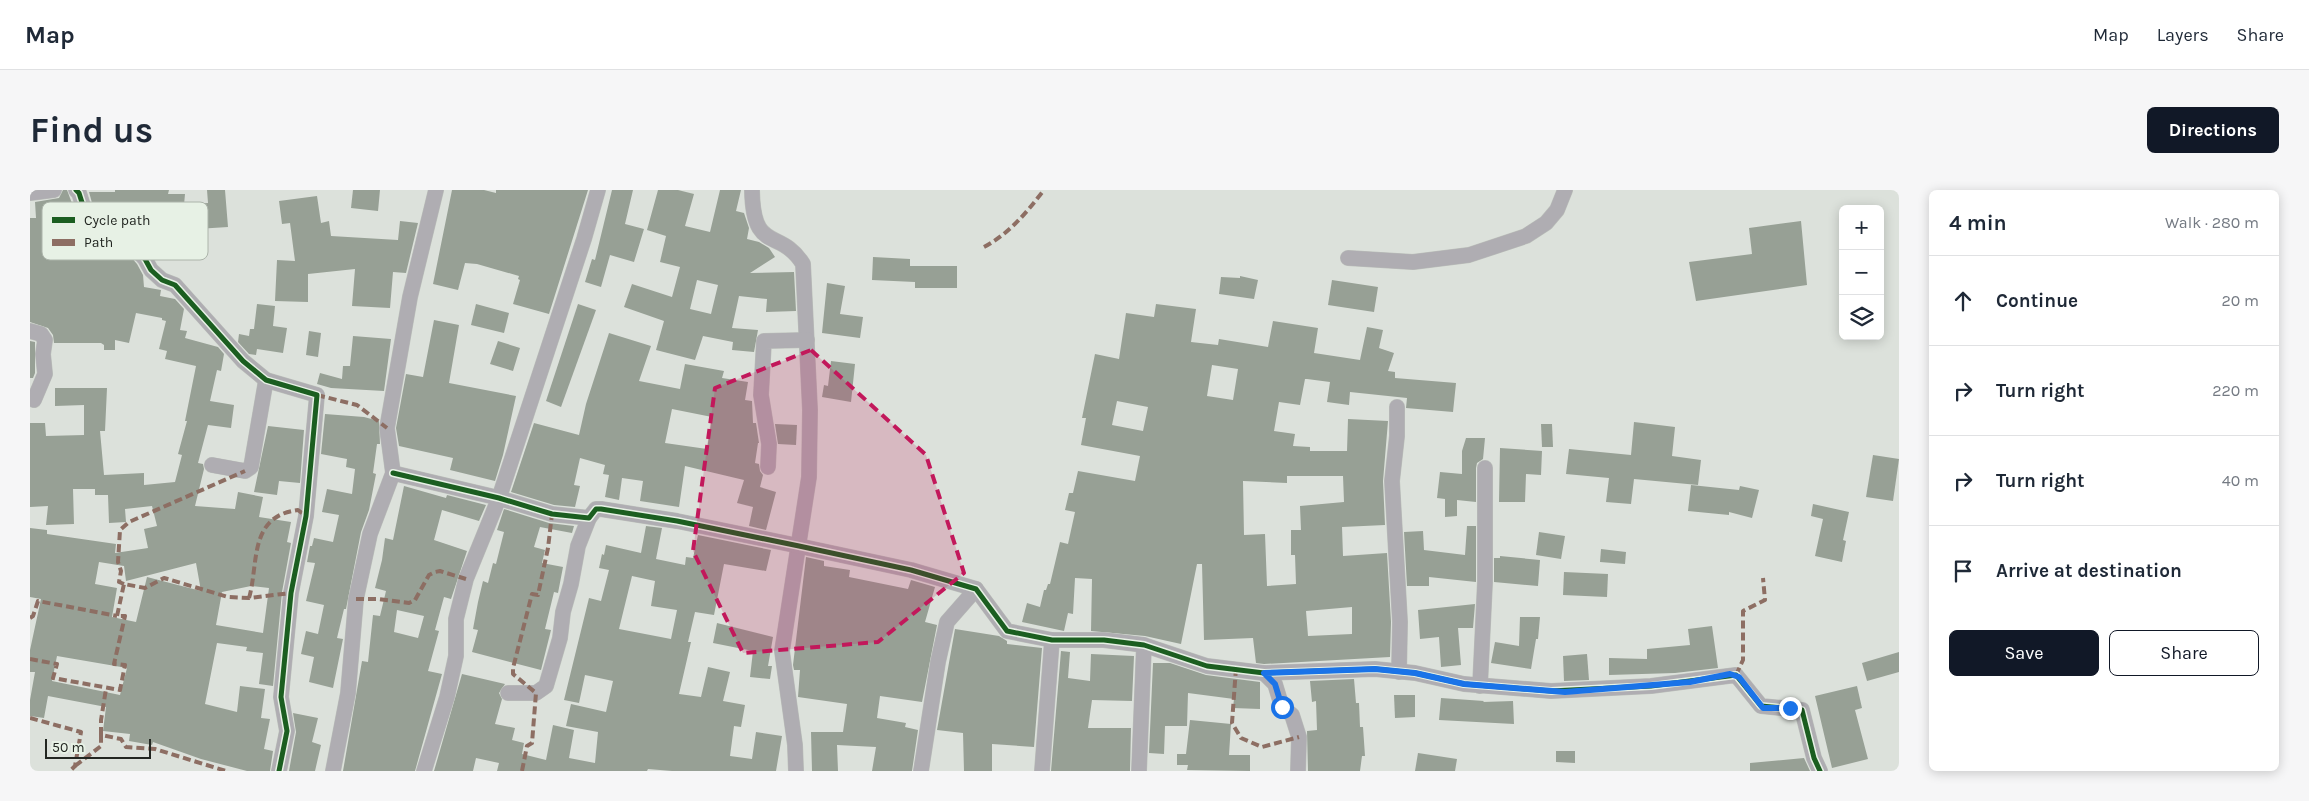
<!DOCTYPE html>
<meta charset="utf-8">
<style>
:root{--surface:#fff;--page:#f6f6f7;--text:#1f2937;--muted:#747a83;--line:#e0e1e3;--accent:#111827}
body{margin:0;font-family:Karla,sans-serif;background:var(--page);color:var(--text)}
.controls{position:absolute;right:15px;top:15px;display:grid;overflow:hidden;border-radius:8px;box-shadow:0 2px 12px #0003}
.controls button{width:45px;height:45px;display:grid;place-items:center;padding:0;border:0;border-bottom:1px solid var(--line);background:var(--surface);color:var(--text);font:25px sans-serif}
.scale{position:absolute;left:15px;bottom:12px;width:106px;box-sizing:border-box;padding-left:5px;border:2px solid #222621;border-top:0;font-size:14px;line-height:18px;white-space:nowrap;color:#222621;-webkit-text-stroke:4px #e7f1e5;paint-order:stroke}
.stop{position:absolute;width:15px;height:15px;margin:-11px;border:4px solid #1a73e8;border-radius:50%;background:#fff}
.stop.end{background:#1a73e8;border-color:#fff;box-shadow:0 1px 5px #0008}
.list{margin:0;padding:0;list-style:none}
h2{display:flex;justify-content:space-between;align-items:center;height:65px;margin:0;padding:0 20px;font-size:21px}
h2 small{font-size:16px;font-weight:400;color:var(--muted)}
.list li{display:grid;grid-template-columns:32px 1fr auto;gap:15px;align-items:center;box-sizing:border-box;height:90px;padding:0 20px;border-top:1px solid var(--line)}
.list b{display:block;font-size:19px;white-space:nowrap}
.list em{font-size:16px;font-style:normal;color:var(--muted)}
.actions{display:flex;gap:10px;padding:15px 20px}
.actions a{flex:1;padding:11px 0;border:1px solid var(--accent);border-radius:8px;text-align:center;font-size:18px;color:var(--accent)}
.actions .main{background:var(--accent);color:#fff}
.icon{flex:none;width:28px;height:28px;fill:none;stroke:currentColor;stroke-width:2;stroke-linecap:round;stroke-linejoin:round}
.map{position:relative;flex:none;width:1869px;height:581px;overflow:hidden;border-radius:8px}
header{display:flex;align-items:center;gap:30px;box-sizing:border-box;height:70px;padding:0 25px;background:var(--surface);border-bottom:1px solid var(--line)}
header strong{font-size:24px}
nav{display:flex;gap:28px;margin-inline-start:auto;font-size:18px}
.intro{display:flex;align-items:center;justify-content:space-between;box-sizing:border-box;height:120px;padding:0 30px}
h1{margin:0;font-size:35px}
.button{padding:12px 22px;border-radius:8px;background:var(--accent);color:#fff;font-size:18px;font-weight:700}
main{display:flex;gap:30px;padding:0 30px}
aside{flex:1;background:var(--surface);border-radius:8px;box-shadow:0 2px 12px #0003}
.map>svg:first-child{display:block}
.building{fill:#97a095;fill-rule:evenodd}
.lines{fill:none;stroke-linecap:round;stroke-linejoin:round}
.minor-casing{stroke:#bbbfba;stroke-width:16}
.minor{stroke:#afadb2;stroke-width:15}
.quiet{stroke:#8d6e63;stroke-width:4;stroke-dasharray:8 4;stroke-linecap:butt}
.cycleway-casing{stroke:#e7f1e5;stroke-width:8}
.cycleway{stroke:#1b5e20;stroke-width:5}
.route{stroke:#1a73e8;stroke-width:6}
.marked{fill:#c2185b;fill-opacity:0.2;stroke:#c2185b;stroke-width:4;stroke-dasharray:10 6;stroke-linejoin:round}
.key{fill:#e7f1e5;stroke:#acb4aa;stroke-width:1}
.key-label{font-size:14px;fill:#222621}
</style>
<header>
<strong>Map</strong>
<nav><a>Map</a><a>Layers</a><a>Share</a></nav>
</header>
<div class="intro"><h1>Find us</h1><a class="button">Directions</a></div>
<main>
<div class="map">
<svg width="1869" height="581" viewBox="0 0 1869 581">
<rect width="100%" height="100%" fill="#dce1db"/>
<g class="building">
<path d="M33 0H37L49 32 59 41 86 50 107 74 113 85 114 97 131 100 130 106 145 109 154 119 150 140 157 141 155 148 188 157 194 164 191 181 187 180 180 211 204 215 201 238 178 235 168 273 173 274 174 279 165 316 205 319 208 302 233 307 229 327 261 332 257 352 261 353 252 402 243 496 229 494 233 463 216 461 217 457 187 453 175 514 207 522 210 496 235 499 231 528 240 529 234 559 243 561 240 581H217L171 569 123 552 122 555 99 551 100 544 73 541 76 517 18 506 14 528 0 526V510L5 482H0V460L11 409 0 407V338L17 340V344L86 354 85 363 118 358 114 339 127 336 122 316 95 319 96 332 79 333 78 305H65V299H43L44 334 16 335 18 316 0 317V233H15L16 246 54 245V215L25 216V198H77L75 241H70L74 285 114 283V295L145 292 152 265 148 264 157 231H155L166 176 135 169 137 161 129 159 136 131 132 130V128L106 123 99 153 85 150V160H74V155L71 153H24L23 145 18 138 0 132V28H6L5 12 29 8ZM69 372 94 376 96 391 166 373 171 401 117 387 106 432 82 427 87 398 65 394ZM221 396 239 398 233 443 186 435 192 402ZM27 466 97 478 90 505 22 491Z"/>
<polygon points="85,0 139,0 138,4 155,4 154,15 178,13 177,0 195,0 198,37 151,40 151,55 115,55 98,35 68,24 64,20 59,2 85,2"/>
<polygon points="323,0 350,0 348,21 321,18"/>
<polygon points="422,0 454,0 466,3 466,0 558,0 519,124 483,114 490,90 488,89 489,86 447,74 435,73 428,100 403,94"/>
<polygon points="582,0 603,0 595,34 614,39 604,72 580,65 571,97 555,92 562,69 565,70"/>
<path d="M628 0H648L664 4 655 36 680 42 690 0H711L706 21 714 23 719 38 717 49 729 52 739 58 745 67 720 83 764 82 766 121 736 122 737 109 709 106 702 138 728 140 724 162 702 160 703 152 673 146 665 170 626 160 634 131 594 117 602 94 642 107 650 77 630 72 636 46 617 40ZM667 90 688 95 681 124 660 119Z"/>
<polygon points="287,6 291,33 299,31 301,46 368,50 370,31 388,33 376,83 363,82 360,118 322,116 325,79 278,84 278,112 245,111 247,70 265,71 260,33 252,34 249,11"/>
<polygon points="1771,31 1777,95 1666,111 1659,72 1722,64 1719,38"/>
<polygon points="843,67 880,69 880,76 927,76 927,98 885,98 885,92 842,90"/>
<polygon points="1210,86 1228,90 1224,109 1189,104 1191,87 1210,88"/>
<polygon points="1302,90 1348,97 1344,122 1298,115"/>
<polygon points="797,93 815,96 810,124 833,127 830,148 792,143"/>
<polygon points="227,114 245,116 243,136 257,138 253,163 227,159 226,165 219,164 208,152 209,144 219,146 220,139 224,139"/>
<polygon points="446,114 479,123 474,143 441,135"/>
<polygon points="548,114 566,120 531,217 516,211"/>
<path d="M1126 114 1166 119 1161 152 1188 155 1189 149 1238 157 1243 131 1288 138 1284 163 1330 170 1337 137 1353 140 1349 158 1364 163 1358 181 1365 182V188L1426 193 1423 222 1376 218 1377 208 1320 202 1319 215 1297 212 1300 192 1277 189H1275L1270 215 1249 212 1244 241 1265 244 1263 256 1280 257V261H1317L1318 229 1358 231 1353 291 1355 335 1312 337 1313 366 1357 363 1361 432 1360 467 1234 474 1226 473 1223 448 1174 450 1172 374H1167L1151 454 1115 446 1061 441 1062 389 1045 388 1043 424 1038 423 1034 441 992 432 997 413 1010 417 1014 400H1016L1018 394H1020L1030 352 1038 354 1045 322 1035 320 1039 303H1043L1048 281 1105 291 1110 266 1051 255 1056 228H1052L1065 164 1089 169 1096 123 1124 127ZM1182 175 1208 179 1203 210 1177 206ZM1087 211 1118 217 1113 241 1082 235ZM1257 286H1313L1314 312 1270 316 1271 340H1261V365H1265L1266 394 1237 396 1235 344 1214 345 1213 291 1257 293ZM1322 417V444L1278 446 1276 421Z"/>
<polygon points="404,130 429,135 419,193 486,206 473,265 465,291 420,280 423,268 369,256 366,238 376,184 393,187"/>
<polygon points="279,141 291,143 288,167 276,165"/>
<path d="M579 143 621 156 609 191 650 199 655 174 694 181 692 188 718 192 715 210 722 211 723 233H726L729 253H728L725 273 729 274 730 281 733 285 730 297 746 302 736 340 719 336 723 317 707 313 714 290 655 276 649 317 610 311 613 291 592 288 589 310 575 307 579 285 573 284 575 275 550 268 544 295 550 296 545 317 524 315 481 302 504 233 549 245 556 214ZM642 219 682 227 677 259 635 253Z"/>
<polygon points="323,146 361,149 354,201 301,198 287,194 290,183 312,189 313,176 320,176"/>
<polygon points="0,151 5,152 5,183 3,188 0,188"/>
<polygon points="468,151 490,158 483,181 460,174"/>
<polygon points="801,171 825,174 821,212 792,207 794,195 798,196"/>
<polygon points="295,224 334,227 349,231 350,254 347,254 343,283 346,284 339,320 331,342 316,419 314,419 307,448 313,449 303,498 279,492 284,467 271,464 276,441 288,444 294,415 276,411 285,373 277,372 280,356 282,356 284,348 303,352 309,325 292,322 297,299 322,304 325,279 316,277 317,269 291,264"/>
<polygon points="1604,232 1645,237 1642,266 1671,270 1668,295 1604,289 1601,314 1576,312 1579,288 1536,284 1539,259 1601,265"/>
<polygon points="745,234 767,235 766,255 748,254"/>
<polygon points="1511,234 1522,234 1523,257 1512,257"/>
<polygon points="238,236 274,240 270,293 249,291 247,305 224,302"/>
<polygon points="1436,248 1455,248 1453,269 1447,273 1446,278 1446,312 1427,310 1427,326 1415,327 1415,309 1407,308 1410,282 1432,284 1432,261"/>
<polygon points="1470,258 1512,261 1511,285 1496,284 1495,312 1469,312"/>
<polygon points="1843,265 1869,269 1863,311 1836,307"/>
<polygon points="1661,295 1709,300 1710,296 1729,300 1722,328 1699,322 1699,325 1658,321"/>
<path d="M374 296 416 308 417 305 456 315 449 331 412 320 404 350 437 361 421 409 414 407 405 440 409 441 398 481 412 484 385 581H313L332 471 338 472 343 425 350 426 356 401 345 398 352 370 355 348 363 350ZM367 420 394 426 388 448 364 442Z"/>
<polygon points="1783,314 1819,322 1813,350 1816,351 1812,372 1785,366 1793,329 1781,326"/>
<polygon points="474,319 519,333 544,336 542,343 510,337 504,357 515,360 512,373 533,377 528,403 524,402 515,439 521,440 511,480 442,462 448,440 443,439 448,412 453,391 458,393 463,373 466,374 474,342 467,340"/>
<path d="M616 336 632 338 626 369 655 375 656 367 663 368 668 345 741 360 736 381 694 374 684 425 665 422 658 452H661L649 504 671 507 678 477 700 482 693 511 715 515 711 537 704 536 700 566 722 569 726 542 752 546 746 581H642L618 579 617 581H467L469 573 446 568 443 581H404L432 484 475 494 469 503 472 509 465 534 485 538 482 550 494 553 492 564 516 570 523 535 544 540 539 568 565 573 568 542 536 536 541 514 576 522 583 491 555 485 549 513 534 510 559 408 571 411 579 380 569 378 572 364 574 365 576 355 611 363ZM602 386 625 391 621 416 647 420 641 449 589 439Z"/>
<polygon points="1437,336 1446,336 1446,392 1399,387 1399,396 1377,396 1374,342 1393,341 1394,360 1435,365"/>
<polygon points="1509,342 1535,346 1531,369 1506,365"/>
<polygon points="1571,359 1596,362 1595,374 1570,372"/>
<polygon points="1470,366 1510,370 1508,396 1464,392 1464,368 1470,368"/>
<polygon points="776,367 794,371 794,376 820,380 819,387 878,399 881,390 905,397 895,432 907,435 892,512 850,506 847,528 876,533 875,537 888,540 882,581 842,581 846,557 807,555 808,581 782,581 781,542 813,542 817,514 768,507 770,480 764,480 763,475"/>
<polygon points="1534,382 1578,384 1577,407 1533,405"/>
<polygon points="1445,414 1443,438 1428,438 1431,475 1411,477 1409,447 1390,449 1388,420"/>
<polygon points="1490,427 1510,427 1508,449 1506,449 1501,479 1461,473 1465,452 1489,456"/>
<polygon points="687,433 743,447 738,476 742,476 740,489 720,487 723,461 683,453"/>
<polygon points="1682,436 1688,478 1645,483 1579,485 1579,468 1617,469 1617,459 1660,455 1658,439"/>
<polygon points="925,439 969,446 977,451 977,454 1012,458 1004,557 962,554 962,581 934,581 933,543 907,540"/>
<polygon points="1031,461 1040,462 1038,488 1060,491 1061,464 1104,466 1102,511 1062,510 1058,538 1101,538 1100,581 1021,581"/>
<polygon points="1869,462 1869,482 1837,491 1832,473"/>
<polygon points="1557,464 1559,490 1534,491 1533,466"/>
<polygon points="1123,473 1140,473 1176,485 1230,492 1230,519 1203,518 1204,509 1158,503 1157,536 1135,536 1134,564 1119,563"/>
<polygon points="1324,489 1326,513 1329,513 1330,537 1333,537 1335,566 1332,566 1330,581 1278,581 1277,541 1287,540 1286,511 1282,512 1280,491"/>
<polygon points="1827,496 1832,518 1825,520 1838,569 1802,578 1785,506"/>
<polygon points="1364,505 1385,505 1385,527 1365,528"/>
<polygon points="1411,508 1454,511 1453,512 1483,511 1484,534 1409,530"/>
<polygon points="263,523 288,528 282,552 291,555 285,581 259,581 266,542"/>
<polygon points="1160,530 1201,534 1199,565 1220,565 1220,581 1157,580 1158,575 1147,575 1147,564 1156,564"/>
<polygon points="1526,561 1545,561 1545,573 1526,572"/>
<polygon points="1388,563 1427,569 1425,581 1385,581"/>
<polygon points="1774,568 1780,581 1720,581 1720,573"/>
</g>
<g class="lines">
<defs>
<g id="minor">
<polyline points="46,0 49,3 56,25 63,32 91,42 115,69 121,80 132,90 145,95 213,171 236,190 287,205 276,326 261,403 251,507 257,541 249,581"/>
<path d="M722 0C723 65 750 37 773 74L780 220 779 287 752 461 765 555 766 581"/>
<polyline points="0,3 24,0"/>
<polyline points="1318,68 1383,72 1439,65 1496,46 1516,33 1527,20 1535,0"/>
<polyline points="0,141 11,144 15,150 13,164 15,184 4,210"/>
<polyline points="1367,217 1367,246 1362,291 1370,432 1369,482"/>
<polyline points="182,275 215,281 221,277 236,190"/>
<polyline points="738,277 739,254 731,205 734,151 777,150"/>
<polyline points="363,283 469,308 522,324 559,328 566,319 571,319 647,331 769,356 881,380 946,399 977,441 1022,450 1074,450 1114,455 1177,476 1234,483 1345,479 1385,483 1434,494 1521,501 1621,496 1706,485 1731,516 1772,520 1784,568 1790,581"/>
<polyline points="1234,483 1245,494 1252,517 1262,525 1269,547 1268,581"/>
<polyline points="1450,496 1455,392 1455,278"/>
<polyline points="478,503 506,503 516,496 530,448 533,422 541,394 548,356 559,328"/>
<polyline points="303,581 318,503 326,409 340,344 363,283 357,238 380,107 406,0"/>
<polyline points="394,581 417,507 426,466 426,429 436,389 469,308 554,49 568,0"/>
<polyline points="891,581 908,472 917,432 946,399"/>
<polyline points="1012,581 1022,450"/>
<polyline points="1109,581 1114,455"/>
</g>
</defs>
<use href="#minor" class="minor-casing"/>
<use href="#minor" class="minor"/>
<g class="quiet">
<path d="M954 57C980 43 996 23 1014 0"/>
<polyline points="287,205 327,215 357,238"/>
<polyline points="94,394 89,392 91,381 88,372 90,340 99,332 215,281"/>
<path d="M219 408C229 374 218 326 268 320L276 326"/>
<polyline points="326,409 348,409 379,413 385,410 399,385 405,382 410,381 436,389"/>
<polyline points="0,428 3,426 8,411 87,426"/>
<polyline points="0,469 27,474 23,488 90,500 95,475 84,474 95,426 87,426 94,394 115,398 134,388 198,407 219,408 261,403"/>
<polyline points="1206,478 1202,533 1211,548 1232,557 1269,547"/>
<polyline points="1706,485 1713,470 1713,421 1735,410 1733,388"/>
<polyline points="0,528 51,542 45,576 40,581"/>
<polyline points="71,545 71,530 76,499"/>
<polyline points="45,576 71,556 71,545 91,549 96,557 125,559 196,581"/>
<polyline points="492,581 497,556 502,553 506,503 483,484 483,478 502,404 508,405 518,358 522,324"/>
</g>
<defs>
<g id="cycleway">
<polyline points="46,0 49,3 56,25 63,32 91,42 115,69 121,80 132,90 145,95 213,171 236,190 287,205 276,326 261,403 251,507 257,541 249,581"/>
<polyline points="363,283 469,308 522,324 559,328 566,319 571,319 647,331 769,356 881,380 946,399 977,441 1022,450 1074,450 1114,455 1177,476 1234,483 1345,479 1385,483 1434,494 1521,501 1621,496 1706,485 1731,516 1772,520 1784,568 1790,581"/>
</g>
</defs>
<use href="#cycleway" class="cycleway-casing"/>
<use href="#cycleway" class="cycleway"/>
</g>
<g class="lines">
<polyline class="route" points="1252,517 1245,494 1234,483 1345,479 1385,483 1434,494 1535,502 1660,492 1700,484 1709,487 1733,518 1760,518"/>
</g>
<path class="marked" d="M781 160 896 265 934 383 848 452 713 463 663 361 685 198Z"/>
<rect x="12" y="12" width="166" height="58" rx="8" class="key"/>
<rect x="22" y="27" width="23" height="6" fill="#1b5e20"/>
<rect x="22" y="49" width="23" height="7" fill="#8d6e63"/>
<g class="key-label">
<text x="54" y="35">Cycle path</text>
<text x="54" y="57">Path</text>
</g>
</svg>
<div class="controls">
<button>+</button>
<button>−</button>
<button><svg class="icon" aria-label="layers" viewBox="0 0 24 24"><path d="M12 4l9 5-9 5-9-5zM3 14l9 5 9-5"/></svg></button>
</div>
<div class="scale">50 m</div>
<div class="stop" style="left:1252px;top:517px"></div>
<div class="stop end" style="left:1760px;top:518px"></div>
</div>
<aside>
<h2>4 min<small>Walk · 280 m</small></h2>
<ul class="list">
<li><svg class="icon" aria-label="ahead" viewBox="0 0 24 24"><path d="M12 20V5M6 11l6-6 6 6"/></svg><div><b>Continue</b></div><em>20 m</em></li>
<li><svg class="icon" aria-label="right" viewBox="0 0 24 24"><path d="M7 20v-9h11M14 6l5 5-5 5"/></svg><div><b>Turn right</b></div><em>220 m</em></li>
<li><svg class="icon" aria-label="right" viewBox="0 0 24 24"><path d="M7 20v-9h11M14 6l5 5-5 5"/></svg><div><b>Turn right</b></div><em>40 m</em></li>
<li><svg class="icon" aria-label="arrive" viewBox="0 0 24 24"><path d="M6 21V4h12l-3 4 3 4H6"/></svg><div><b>Arrive at destination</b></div></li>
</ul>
<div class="actions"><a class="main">Save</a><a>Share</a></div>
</aside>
</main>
